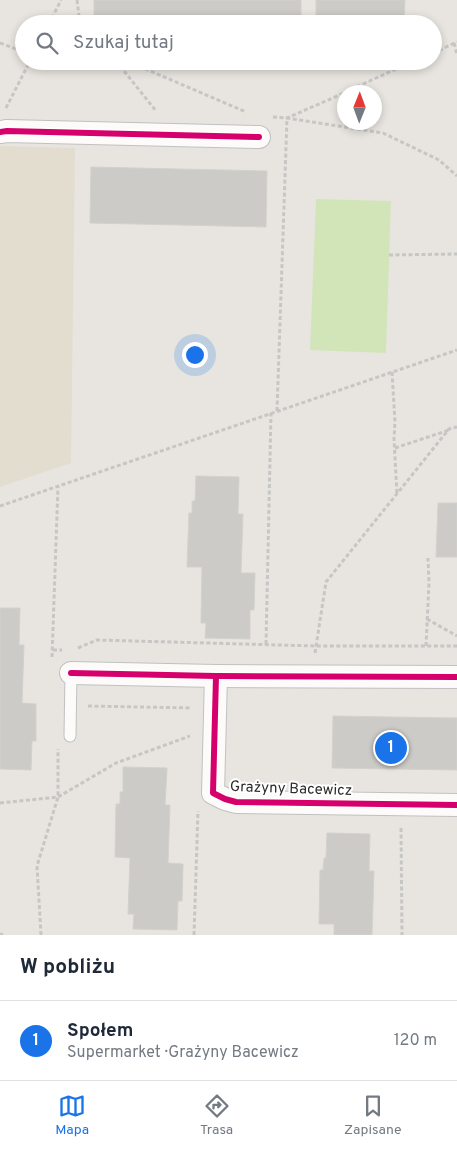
<!DOCTYPE html>
<html lang="pl">
<meta charset="utf-8">
<style>
:root{--surface:#fff;--page:#f2f2f3;--text:#1f2937;--muted:#747a83;--line:#e0e1e3;--accent:#1a73e8}
body{margin:0;font-family:Overpass,sans-serif;background:var(--page);color:var(--text)}
.compass{position:absolute;left:337px;top:85px;width:45px;height:45px;border-radius:50%;background:var(--surface);box-shadow:0 2px 8px #0003;rotate:1deg}
.you{position:absolute;left:194px;top:354px;width:18px;height:18px;margin:-12px;border:4px solid #fff;border-radius:50%;background:#1a73e8;box-shadow:0 0 0 8px #1a73e833}
.badge{display:grid;place-items:center;width:32px;height:32px;border-radius:50%;background:var(--accent);color:#fff;font-size:16px;font-weight:700}
.pin{position:absolute;translate:-50% -50%;border:2px solid #fff;box-shadow:0 1px 5px #0006}
.list{margin:0;padding:0;list-style:none}
h2{display:flex;justify-content:space-between;align-items:center;height:65px;margin:0;padding:0 20px;font-size:21px}
h2 small{font-size:16px;font-weight:400;color:var(--muted)}
.list li{display:grid;grid-template-columns:32px 1fr auto;gap:15px;align-items:center;box-sizing:border-box;height:80px;padding:0 20px;border-top:1px solid var(--line)}
.list b{display:block;font-size:19px;white-space:nowrap}
.list p{margin:0;font-size:16px;white-space:nowrap;color:var(--muted)}
.list em{font-size:16px;font-style:normal;color:var(--muted)}
.icon{flex:none;width:28px;height:28px;fill:none;stroke:currentColor;stroke-width:2;stroke-linecap:round;stroke-linejoin:round}
.map{position:relative;flex:none;width:457px;height:935px;overflow:hidden}
.search{position:absolute;background:var(--surface);box-shadow:0 2px 8px #0003;left:15px;right:15px;top:15px;height:55px;display:flex;align-items:center;gap:12px;box-sizing:border-box;padding:0 18px;border-radius:28px;color:var(--muted);font-size:19px}
.sheet{height:145px;background:var(--surface)}
nav{display:flex;justify-content:space-around;align-items:center;box-sizing:border-box;height:70px;border-top:1px solid var(--line);background:var(--surface);font-size:14px;color:var(--muted)}
nav a{display:grid;justify-items:center;gap:2px}
nav .on{color:var(--accent)}
.map>svg:first-child{display:block}
.education{fill:#e2ddcf}
.pitch{fill:#d2e5b9}
.building{fill:#cdcbc7;stroke:#d3d1cc}
.lines{fill:none;stroke-linecap:round;stroke-linejoin:round}
.lane-casing{stroke:#c1c1c1;stroke-width:13}
.street-casing{stroke:#c1c1c1;stroke-width:24}
.path{stroke:#c6c6c5;stroke-width:3;stroke-dasharray:4 2.5;stroke-linecap:butt}
.lane{stroke:#fcfbfa;stroke-width:11}
.street{stroke:#fcfbfa;stroke-width:22}
.cycleway-casing{stroke:#fff;stroke-width:9}
.cycleway{stroke:#d6006c;stroke-width:6}
.labels{text-anchor:middle;stroke-width:4;stroke-linejoin:round;paint-order:stroke}
.street-label{font-size:15px;fill:#2a2a2a;stroke:#fff}
</style>
<div class="map">
<svg width="457" height="935" viewBox="0 0 457 935">
<rect width="100%" height="100%" fill="#e8e5e0"/>
<polygon class="education" points="0,146 75,148 71,463 0,487"/>
<polygon class="pitch" points="316,199 391,201 386,353 310,350"/>
<g class="building">
<polygon points="94,0 301,0 301,24 199,22 199,24 94,24"/>
<polygon points="316,0 405,0 404,20 316,17"/>
<polygon points="91,167 267,171 266,227 90,223"/>
<polygon points="196,476 239,477 238,514 243,514 241,573 255,573 254,610 250,610 250,639 205,638 206,623 201,623 202,567 187,567 189,513 192,513 192,501 195,501"/>
<polygon points="438,503 457,503 457,557 436,557"/>
<polygon points="0,608 20,608 19,645 24,645 22,703 36,704 36,741 32,741 31,770 0,769"/>
<polygon points="333,716 457,718 457,770 332,768"/>
<polygon points="123,767 167,768 165,805 170,805 168,863 183,864 182,901 178,901 177,930 133,929 134,914 128,914 130,858 115,857 116,804 120,804 120,792 123,792"/>
<polygon points="327,833 370,834 369,871 374,871 372,935 334,935 334,924 319,924 320,870 323,870 324,858 326,858"/>
</g>
<g class="lines">
<defs>
<polyline id="lane" points="70,736 71,673"/>
<g id="street">
<polyline points="0,132 7,131 259,137"/>
<polyline points="71,673 216,676 457,677"/>
<polyline points="216,676 213,793 225,799 236,802 457,805"/>
</g>
</defs>
<use href="#lane" class="lane-casing"/>
<use href="#street" class="street-casing"/>
<g class="path">
<polyline points="77,0 80,24"/>
<polyline points="49,24 61,0"/>
<polyline points="0,43 24,52"/>
<polyline points="454,43 457,54"/>
<polyline points="433,53 457,42"/>
<polyline points="116,61 156,111"/>
<polyline points="127,61 246,112"/>
<polyline points="345,92 414,61"/>
<polyline points="6,108 30,61"/>
<polyline points="273,117 287,118 344,93"/>
<polyline points="389,255 457,254"/>
<polyline points="392,372 395,422 394,439 397,494"/>
<polyline points="277,411 287,118 383,133 439,160 457,176"/>
<polyline points="395,448 449,430"/>
<polyline points="0,506 457,350"/>
<polyline points="427,619 457,636"/>
<polyline points="266,644 271,413"/>
<polyline points="426,646 429,583 428,558"/>
<polyline points="78,648 97,640 316,646 457,646"/>
<polyline points="53,650 62,650"/>
<polyline points="315,653 326,582 449,429 457,427"/>
<polyline points="52,657 58,486"/>
<polyline points="88,706 192,708"/>
<polyline points="0,803 58,797 116,763 190,736"/>
<polyline points="401,828 402,935"/>
<polyline points="0,934 3,935"/>
<polyline points="41,935 37,866 58,797 58,749"/>
<polyline points="194,935 198,811"/>
</g>
<use href="#lane" class="lane"/>
<use href="#street" class="street"/>
<defs>
<g id="cycleway">
<polyline points="0,132 7,131 259,137"/>
<polyline points="71,673 216,676 457,677"/>
<polyline points="216,676 213,793 225,799 236,802 457,805"/>
</g>
</defs>
<use href="#cycleway" class="cycleway-casing"/>
<use href="#cycleway" class="cycleway"/>
</g>
<g class="labels">
<g class="street-label">
<text transform="translate(291 788) rotate(2)" y="5">Grażyny Bacewicz</text>
</g>
</g>
</svg>
<svg class="compass" viewBox="-18 -18 36 36"><path d="M0-13l5 13h-10z" fill="#e53935"/><path d="M0 13l5-13h-10z" fill="#747a83"/></svg>
<div class="you"></div>
<div class="pin badge" style="left:391px;top:748px">1</div>
<div class="search"><svg class="icon" aria-label="search" viewBox="0 0 24 24"><circle cx="10" cy="10" r="6"/><path d="M15 15l6 6"/></svg>Szukaj tutaj</div>
</div>
<section class="sheet">
<h2>W pobliżu<small></small></h2>
<ul class="list">
<li><span class="badge">1</span><div><b>Społem</b><p>Supermarket · Grażyny Bacewicz</p></div><em>120 m</em></li>
</ul>
</section>
<nav>
<a class="on"><svg class="icon" aria-label="map" viewBox="0 0 24 24"><path d="M3 6l6-2 6 2 6-2v14l-6 2-6-2-6 2zM9 4v14M15 6v14"/></svg>Mapa</a>
<a><svg class="icon" aria-label="directions" viewBox="0 0 24 24"><path d="M12 3l9 9-9 9-9-9zM9 14v-3h6M13 9l2 2-2 2"/></svg>Trasa</a>
<a><svg class="icon" aria-label="saved" viewBox="0 0 24 24"><path d="M7 4h10v16l-5-4-5 4z"/></svg>Zapisane</a>
</nav>
